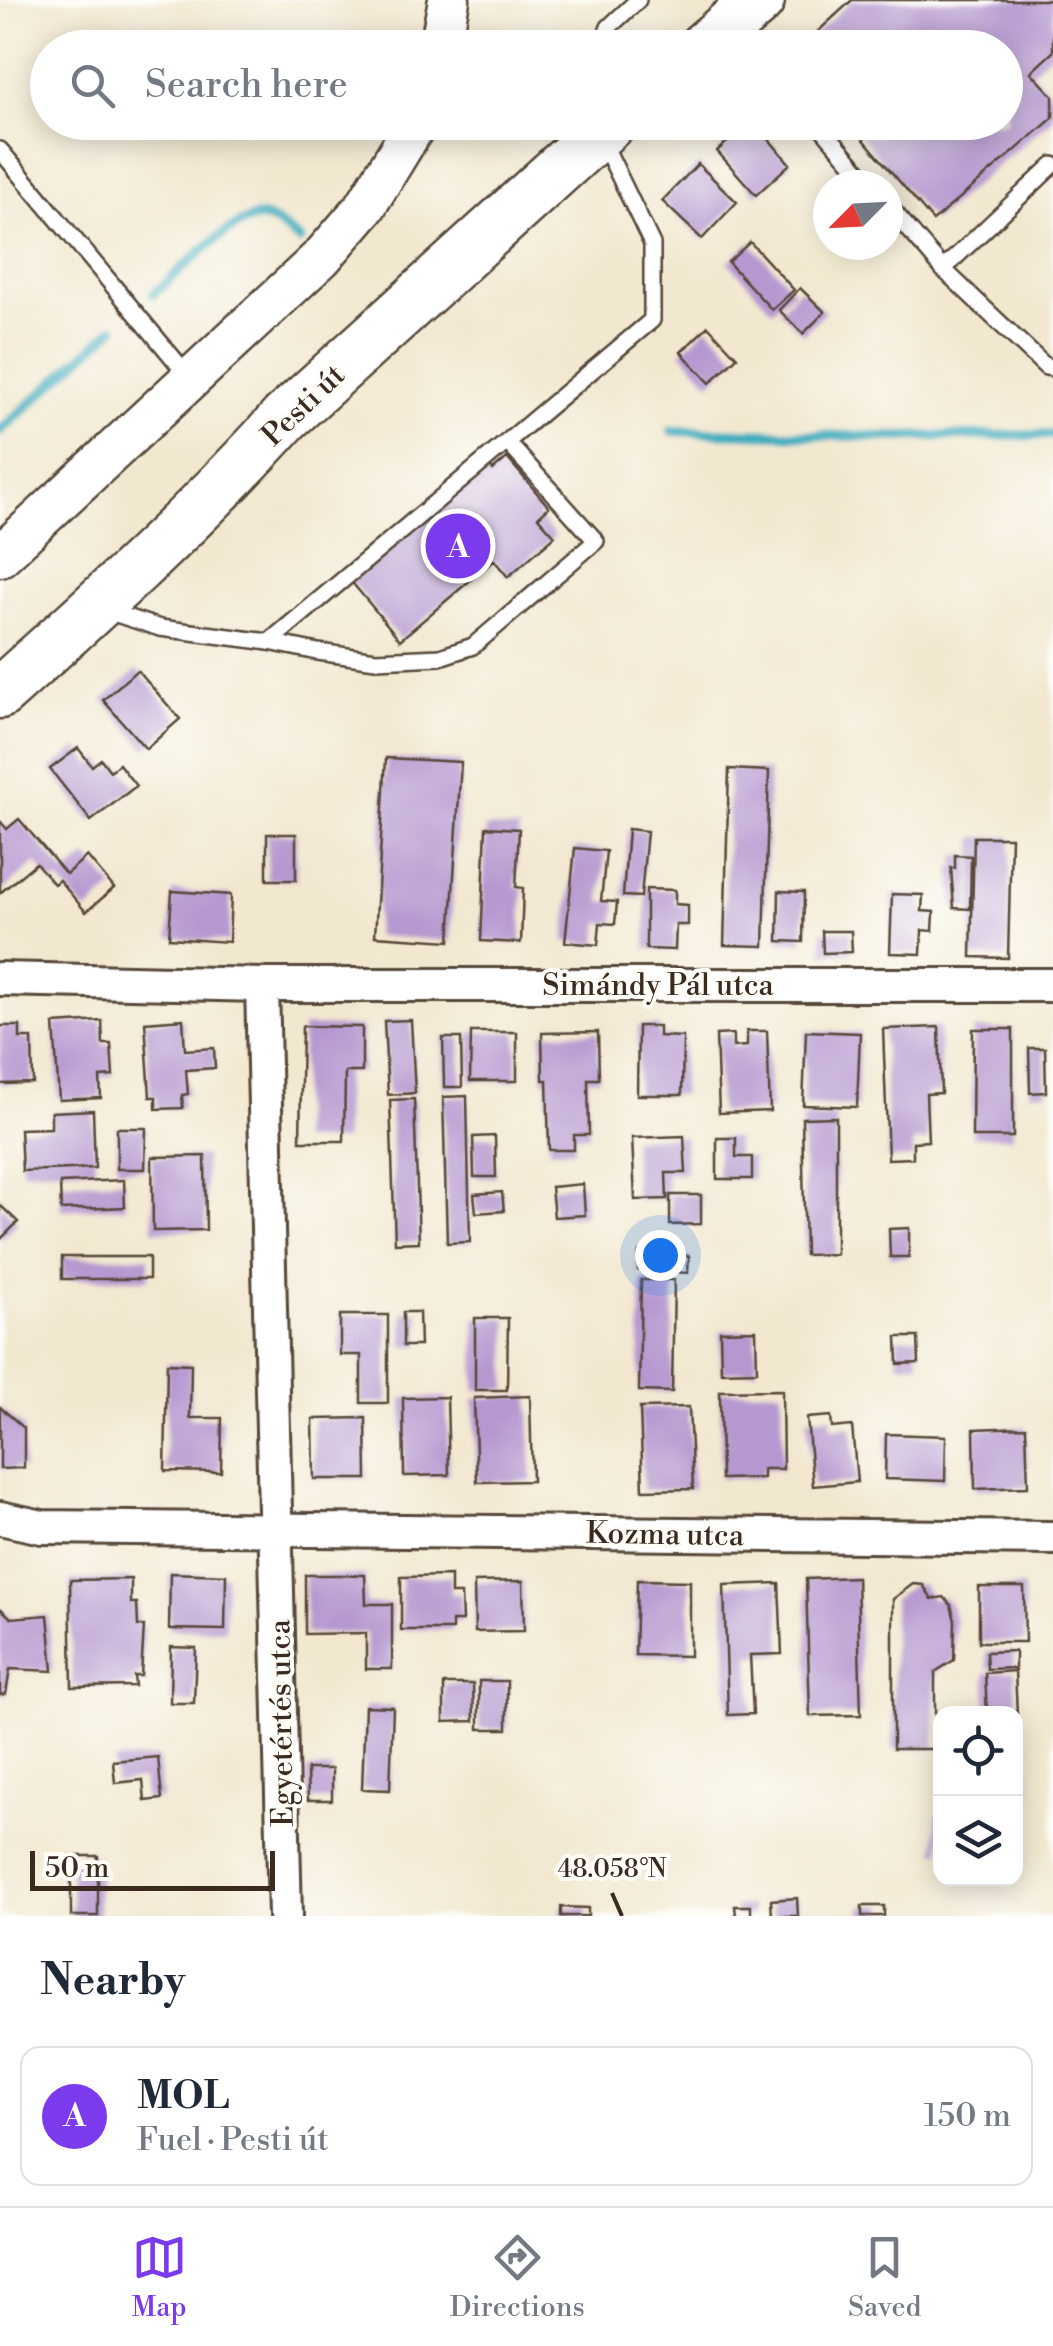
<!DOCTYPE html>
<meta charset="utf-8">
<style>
:root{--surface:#fff;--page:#f6f6f7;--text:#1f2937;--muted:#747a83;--line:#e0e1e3;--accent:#7c3aed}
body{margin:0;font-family:"Libre Bodoni",serif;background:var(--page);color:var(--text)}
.controls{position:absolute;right:30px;bottom:30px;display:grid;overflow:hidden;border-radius:20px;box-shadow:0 5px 25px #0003}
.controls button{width:90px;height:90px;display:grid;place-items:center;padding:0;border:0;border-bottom:2px solid var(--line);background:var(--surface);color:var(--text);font:50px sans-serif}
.compass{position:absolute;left:813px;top:170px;width:90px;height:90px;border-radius:50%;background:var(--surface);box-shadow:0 5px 25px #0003;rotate:246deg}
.scale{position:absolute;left:30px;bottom:25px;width:245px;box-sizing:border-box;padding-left:10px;border:5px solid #3b2a1e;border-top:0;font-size:28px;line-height:35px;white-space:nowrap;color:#3b2a1e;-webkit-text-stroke:8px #fdfcf7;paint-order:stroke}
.you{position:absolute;left:660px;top:1255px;width:35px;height:35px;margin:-25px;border:8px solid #fff;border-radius:50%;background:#1a73e8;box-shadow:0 0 0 15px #1a73e833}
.badge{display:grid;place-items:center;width:65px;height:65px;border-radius:50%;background:var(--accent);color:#fff;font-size:32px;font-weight:700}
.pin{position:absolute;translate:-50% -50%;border:5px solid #fff;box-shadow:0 2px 10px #0006}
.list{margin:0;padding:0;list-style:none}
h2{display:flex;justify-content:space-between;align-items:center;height:130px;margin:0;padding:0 40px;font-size:42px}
h2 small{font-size:32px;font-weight:400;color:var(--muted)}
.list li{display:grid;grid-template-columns:65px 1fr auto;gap:30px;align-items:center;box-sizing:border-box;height:140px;margin:0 20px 20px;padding:0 20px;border:2px solid var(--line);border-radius:20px}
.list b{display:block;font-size:38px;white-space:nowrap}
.list p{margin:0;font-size:32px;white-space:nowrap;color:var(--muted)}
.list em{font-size:32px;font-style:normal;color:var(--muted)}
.icon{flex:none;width:55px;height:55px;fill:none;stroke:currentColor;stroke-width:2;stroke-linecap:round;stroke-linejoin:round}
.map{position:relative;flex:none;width:1053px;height:1916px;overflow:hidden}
.search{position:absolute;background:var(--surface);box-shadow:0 5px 25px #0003;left:30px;right:30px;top:30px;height:110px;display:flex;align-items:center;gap:25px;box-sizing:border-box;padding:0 35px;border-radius:55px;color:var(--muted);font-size:38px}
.sheet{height:290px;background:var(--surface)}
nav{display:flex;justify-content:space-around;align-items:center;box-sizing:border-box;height:140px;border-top:2px solid var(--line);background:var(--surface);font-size:28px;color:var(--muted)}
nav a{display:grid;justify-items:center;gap:5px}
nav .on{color:var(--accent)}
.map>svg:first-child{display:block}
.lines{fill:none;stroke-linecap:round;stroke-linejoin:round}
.stream{stroke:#41adbf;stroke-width:10}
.building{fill:#b598d0}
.service-casing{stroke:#564639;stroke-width:20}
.minor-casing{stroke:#564639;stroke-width:38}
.tertiary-casing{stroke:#564639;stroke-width:45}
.primary-casing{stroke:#564639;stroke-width:55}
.service{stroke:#fff;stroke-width:15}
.minor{stroke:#fff;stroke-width:32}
.tertiary{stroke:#fff;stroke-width:40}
.primary{stroke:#fff;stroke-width:50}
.ticks{fill:none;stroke:#3b2a1e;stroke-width:4}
.labels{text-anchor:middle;stroke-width:8;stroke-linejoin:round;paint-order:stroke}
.street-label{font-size:30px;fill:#3b2a1e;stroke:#fdfcf7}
.ticks-label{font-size:25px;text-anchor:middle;fill:#3b2a1e;stroke:#fdfcf7;stroke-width:8;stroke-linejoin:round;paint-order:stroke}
</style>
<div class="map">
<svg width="1053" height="1916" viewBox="0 0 1053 1916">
<rect width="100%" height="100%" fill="#fdfcf7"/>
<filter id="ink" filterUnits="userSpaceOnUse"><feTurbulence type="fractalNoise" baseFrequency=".01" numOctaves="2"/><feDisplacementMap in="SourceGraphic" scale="20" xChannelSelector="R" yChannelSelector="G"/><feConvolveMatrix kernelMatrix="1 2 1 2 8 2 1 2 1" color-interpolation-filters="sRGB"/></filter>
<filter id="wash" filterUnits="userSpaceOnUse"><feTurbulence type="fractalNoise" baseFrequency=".0048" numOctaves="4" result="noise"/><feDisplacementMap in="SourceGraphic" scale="40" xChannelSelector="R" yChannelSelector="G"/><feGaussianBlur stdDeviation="2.25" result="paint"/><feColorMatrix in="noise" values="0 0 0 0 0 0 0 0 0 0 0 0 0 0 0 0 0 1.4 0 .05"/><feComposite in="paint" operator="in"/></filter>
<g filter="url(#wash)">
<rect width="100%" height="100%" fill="#f2e8d0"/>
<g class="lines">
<g class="stream">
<path d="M154 294C175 276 238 210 266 218 277 221 290 234 300 240"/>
<polyline points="0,431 114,328"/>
<polyline points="672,431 884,437 1053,435"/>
</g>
</g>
<g id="blocks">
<g class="building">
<polygon points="852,0 1053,0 1053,52 1031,72 1053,96 1053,118 933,221 849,122 1006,122 1006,48 800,48"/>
<polygon points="749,122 754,122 790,164 756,195 717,151"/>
<polygon points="698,164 737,202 702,239 662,201"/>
<polygon points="750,242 794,290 772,310 728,262"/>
<polygon points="800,288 825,312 803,334 779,310"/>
<polygon points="708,326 737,357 710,383 681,352"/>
<polygon points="507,458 549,507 538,517 555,536 508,577 494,560 400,640 344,573 437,494 445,504 489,466 493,470"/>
<polygon points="137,670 180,719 146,749 103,700"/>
<polygon points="78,748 92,766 101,759 110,771 119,764 136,786 91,821 50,769"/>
<polygon points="386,758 461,762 450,941 375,936"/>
<polygon points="729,769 769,771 764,946 724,945"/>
<polygon points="19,819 66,874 87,856 114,888 86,912 59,880 54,884 36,863 0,893 0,821 7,829"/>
<polygon points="486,827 519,829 516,887 523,888 521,943 481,941"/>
<polygon points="628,829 647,831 641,897 623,896"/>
<rect x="267" y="834" width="29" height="46"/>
<polygon points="974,837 1011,837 1008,958 971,957"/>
<polygon points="575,848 606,851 601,901 617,902 615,924 600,923 598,945 565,942"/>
<polygon points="955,855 971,856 970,909 954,908 951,868 955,868"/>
<polygon points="646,889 675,890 675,904 688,905 688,925 676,925 675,950 646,949"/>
<polygon points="172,891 231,895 229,942 169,938"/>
<polygon points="779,891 804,892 803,942 778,941"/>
<polygon points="892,894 923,895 922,911 934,912 933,931 922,930 921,954 890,953"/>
<polygon points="822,931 851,931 852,952 823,953"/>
<polygon points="183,1019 185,1050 214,1048 215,1068 186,1070 188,1094 182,1095 183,1108 156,1109 156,1097 150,1097 145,1022"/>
<polygon points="411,1020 415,1093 388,1095 384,1021"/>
<polygon points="102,1021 103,1044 111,1044 113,1076 100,1077 101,1098 59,1100 54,1024"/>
<polygon points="0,1026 20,1026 20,1038 32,1038 33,1083 0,1084"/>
<polygon points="302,1026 362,1027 362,1072 345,1072 344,1141 300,1141"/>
<polygon points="638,1026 659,1026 659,1036 683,1037 682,1095 637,1095"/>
<polygon points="939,1027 941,1093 926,1094 928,1141 913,1142 913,1158 888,1159 883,1029"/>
<polygon points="973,1029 1013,1029 1013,1137 972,1137"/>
<polygon points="747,1031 767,1031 770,1111 719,1113 716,1035 733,1034 733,1047 747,1046"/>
<polygon points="806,1031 860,1033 857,1107 803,1105"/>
<polygon points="471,1032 517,1032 517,1081 470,1081"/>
<polygon points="598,1032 599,1079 588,1079 589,1135 574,1135 574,1150 549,1150 547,1080 543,1080 542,1033"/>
<polygon points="443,1038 461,1038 462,1087 444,1087"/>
<polygon points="1029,1048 1045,1048 1046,1092 1030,1093"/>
<polygon points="467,1096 470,1242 447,1243 443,1097"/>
<polygon points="414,1099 419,1242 395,1243 390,1100"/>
<polygon points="93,1110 95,1168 22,1171 20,1129 51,1128 51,1112"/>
<polygon points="836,1117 836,1254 805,1255 802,1118"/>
<polygon points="117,1128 146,1128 145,1169 117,1169"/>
<polygon points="495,1136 496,1177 474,1177 473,1137"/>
<polygon points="684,1136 686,1173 666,1173 667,1199 635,1200 632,1138"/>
<polygon points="717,1138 736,1138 736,1157 752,1157 752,1179 717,1179"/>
<polygon points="205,1156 206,1230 153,1231 152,1157"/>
<polygon points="124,1180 125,1207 61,1210 60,1183"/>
<polygon points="583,1184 585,1215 554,1217 551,1187"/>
<polygon points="502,1192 504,1211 476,1213 474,1194"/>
<polygon points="670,1195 701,1195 701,1224 670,1225"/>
<polygon points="0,1205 18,1222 0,1240"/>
<polygon points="909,1228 909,1257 890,1257 889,1229"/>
<polygon points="639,1252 689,1256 688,1273 638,1270"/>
<rect x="62" y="1257" width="87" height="22"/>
<polygon points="641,1280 674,1280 672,1392 639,1391"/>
<polygon points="403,1312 419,1312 420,1346 403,1346"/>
<polygon points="340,1315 388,1315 388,1403 361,1403 361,1355 340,1355"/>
<polygon points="475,1318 508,1318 507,1390 475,1390"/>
<polygon points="756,1330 757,1371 721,1372 720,1331"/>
<polygon points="897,1337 918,1337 919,1363 898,1364"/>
<polygon points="167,1363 191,1364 190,1418 222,1418 221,1472 165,1471"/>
<polygon points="782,1390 783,1469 763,1469 763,1478 721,1479 720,1391"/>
<polygon points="530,1396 532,1481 477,1482 474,1398"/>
<polygon points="447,1397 449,1475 404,1476 403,1398"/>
<polygon points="0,1407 24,1428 24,1468 0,1469"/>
<polygon points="689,1407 693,1489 643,1490 640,1408"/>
<polygon points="831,1416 832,1428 852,1426 857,1482 813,1486 807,1418"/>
<polygon points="366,1418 367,1479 314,1479 313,1419"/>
<polygon points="1026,1427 1028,1487 975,1489 974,1429"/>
<polygon points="886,1434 946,1436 945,1481 885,1479"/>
<polygon points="170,1573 226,1575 225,1630 169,1629"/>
<polygon points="305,1575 365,1575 366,1604 392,1604 392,1669 366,1669 366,1633 305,1634"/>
<polygon points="451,1576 451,1594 461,1594 462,1621 452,1621 452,1630 401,1630 401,1577"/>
<polygon points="857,1577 861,1715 810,1716 806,1579"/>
<polygon points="131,1579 131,1603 137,1603 138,1626 144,1626 141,1676 134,1676 135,1686 72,1687 70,1580"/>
<polygon points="637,1580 690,1581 690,1656 635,1655"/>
<polygon points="523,1581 524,1631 475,1632 474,1582"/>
<polygon points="779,1583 782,1654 750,1655 753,1714 728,1715 724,1585"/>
<polygon points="913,1584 923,1585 932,1599 944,1597 951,1605 955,1621 954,1660 935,1672 935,1749 893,1749 893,1599"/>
<polygon points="979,1587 1024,1587 1025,1642 979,1642"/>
<polygon points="0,1608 11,1618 48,1615 53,1671 10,1669 6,1694 0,1695"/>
<polygon points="171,1647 196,1648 194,1703 170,1703"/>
<polygon points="1015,1651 1015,1668 987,1669 986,1652"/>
<polygon points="1015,1671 1017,1714 987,1714 985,1673"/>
<rect x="479" y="1681" width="28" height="48"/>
<polygon points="444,1684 473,1684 474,1721 444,1722"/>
<polygon points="365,1706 393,1707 390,1790 362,1789"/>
<polygon points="158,1757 162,1799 145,1801 143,1780 115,1783 113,1761"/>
<polygon points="307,1769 332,1769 332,1800 308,1800"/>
<polygon points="937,1814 940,1815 940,1852 935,1851"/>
<rect x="71" y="1856" width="27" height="60"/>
<polygon points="797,1898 798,1916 772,1916 771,1900"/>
<polygon points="735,1906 751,1906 751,1916 736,1916"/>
<rect x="862" y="1906" width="22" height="10"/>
<polygon points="561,1907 588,1908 588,1916 561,1916"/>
</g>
</g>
</g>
<g filter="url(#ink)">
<use href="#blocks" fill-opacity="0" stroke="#564639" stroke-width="2.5"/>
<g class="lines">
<defs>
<g id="service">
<polyline points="738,25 754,48"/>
<polyline points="601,48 609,27 638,0"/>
<polyline points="817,122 871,185"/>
<polyline points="0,150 189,377"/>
<polyline points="888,205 943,269 1046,367 1053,368"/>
<polyline points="943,269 1053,165"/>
<polyline points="104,610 160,628 269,642 318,652 376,660 440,657 473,646 596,541 507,442"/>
<polyline points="269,642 652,320 652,244 602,140"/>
</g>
<g id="minor">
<polyline points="0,979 262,985 1053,985"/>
<polyline points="262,985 285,1916"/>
<polyline points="0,1518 42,1527 1053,1538"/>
</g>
<g id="tertiary">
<polyline points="440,48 449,0"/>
<polyline points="0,556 322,257 365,207 417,122"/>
</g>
<g id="primary">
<polyline points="703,48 759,0"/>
<path d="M0 693C98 605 197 516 285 418L611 122"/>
</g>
</defs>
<use href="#service" class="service-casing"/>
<use href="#minor" class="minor-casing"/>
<use href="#tertiary" class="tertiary-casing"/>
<use href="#primary" class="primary-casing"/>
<use href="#service" class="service"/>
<use href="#minor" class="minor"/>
<use href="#tertiary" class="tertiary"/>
<use href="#primary" class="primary"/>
</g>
</g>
<path class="ticks" d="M612 1893 622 1916"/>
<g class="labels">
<g class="street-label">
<text transform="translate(303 405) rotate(-44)" y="10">Pesti út</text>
<text x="658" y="995">Simándy Pál utca</text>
<text transform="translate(665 1534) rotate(1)" y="10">Kozma utca</text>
<text transform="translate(281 1723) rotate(-91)" y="10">Egyetértés utca</text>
</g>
</g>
<g class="ticks-label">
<text x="612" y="1877">48.058°N</text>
</g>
</svg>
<div class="controls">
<button><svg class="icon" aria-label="locate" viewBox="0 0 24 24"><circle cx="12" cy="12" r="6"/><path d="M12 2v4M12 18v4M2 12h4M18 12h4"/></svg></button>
<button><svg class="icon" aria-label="layers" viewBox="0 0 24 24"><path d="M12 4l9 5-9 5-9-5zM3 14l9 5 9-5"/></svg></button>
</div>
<svg class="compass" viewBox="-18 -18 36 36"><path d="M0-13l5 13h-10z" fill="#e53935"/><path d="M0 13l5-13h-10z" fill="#747a83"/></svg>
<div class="scale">50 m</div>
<div class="you"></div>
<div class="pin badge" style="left:458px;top:546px">A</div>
<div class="search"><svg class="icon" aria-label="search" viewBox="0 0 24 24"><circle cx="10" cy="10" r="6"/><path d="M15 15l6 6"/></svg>Search here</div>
</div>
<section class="sheet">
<h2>Nearby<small></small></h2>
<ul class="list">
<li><span class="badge">A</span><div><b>MOL</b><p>Fuel · Pesti út</p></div><em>150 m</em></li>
</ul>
</section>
<nav>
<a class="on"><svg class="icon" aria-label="map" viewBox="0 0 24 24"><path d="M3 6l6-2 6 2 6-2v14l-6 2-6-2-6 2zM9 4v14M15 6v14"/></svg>Map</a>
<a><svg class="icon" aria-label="directions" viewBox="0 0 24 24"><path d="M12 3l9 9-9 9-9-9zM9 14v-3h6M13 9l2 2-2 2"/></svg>Directions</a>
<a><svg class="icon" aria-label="saved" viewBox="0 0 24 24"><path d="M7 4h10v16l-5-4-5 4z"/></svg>Saved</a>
</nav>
